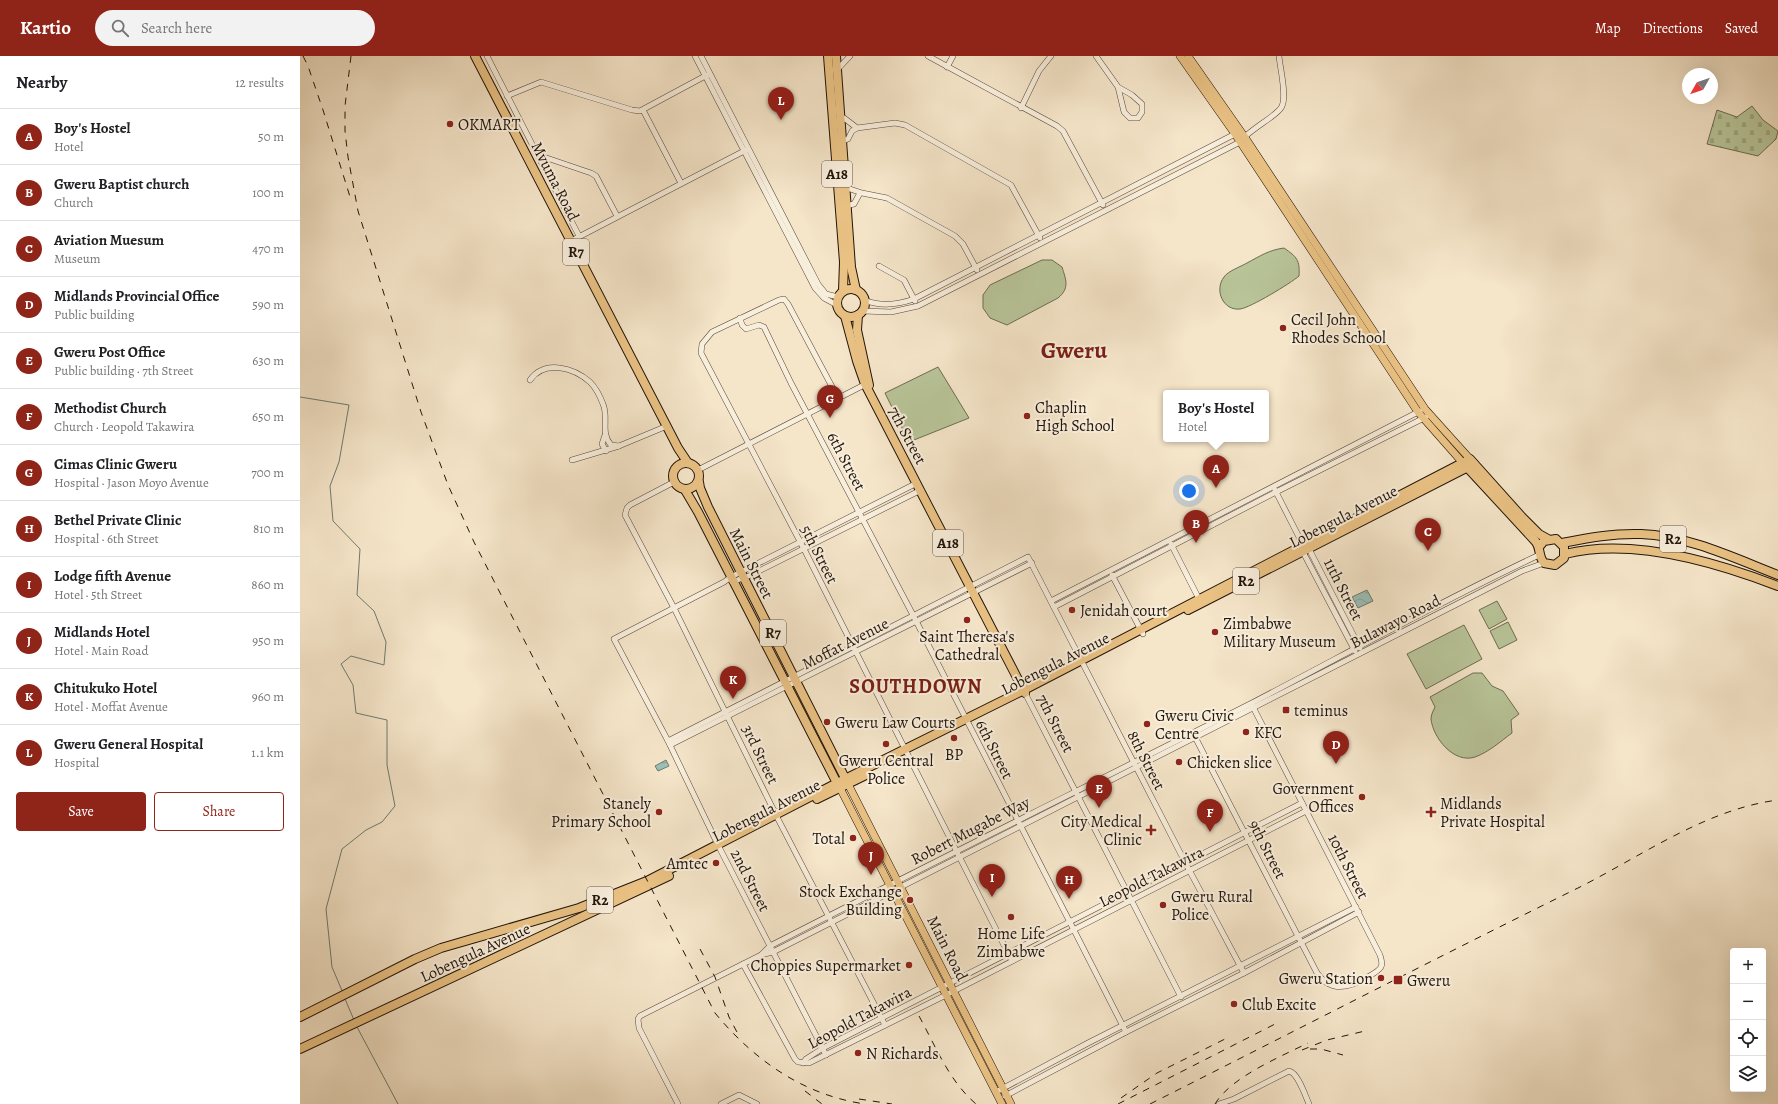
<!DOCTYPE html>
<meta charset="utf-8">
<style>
:root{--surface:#fff;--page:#f2f2f2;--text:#202124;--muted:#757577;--line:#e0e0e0;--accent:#8f2418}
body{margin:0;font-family:Alegreya,serif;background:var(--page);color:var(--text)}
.controls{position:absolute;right:12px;bottom:12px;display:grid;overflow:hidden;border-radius:4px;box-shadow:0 4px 16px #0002}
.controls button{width:36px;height:36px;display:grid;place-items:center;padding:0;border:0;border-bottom:1px solid var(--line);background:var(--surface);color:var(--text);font:20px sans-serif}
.compass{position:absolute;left:1382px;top:12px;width:36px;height:36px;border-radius:50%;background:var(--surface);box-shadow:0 4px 16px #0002;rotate:230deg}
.you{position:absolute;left:889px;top:435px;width:14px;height:14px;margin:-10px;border:3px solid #fff;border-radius:50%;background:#1a73e8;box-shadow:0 0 0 6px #1a73e833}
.badge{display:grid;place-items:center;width:26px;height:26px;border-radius:50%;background:var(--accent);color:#fff;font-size:13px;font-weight:700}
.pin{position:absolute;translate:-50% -33px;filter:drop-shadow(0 1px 2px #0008)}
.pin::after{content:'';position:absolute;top:21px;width:14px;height:12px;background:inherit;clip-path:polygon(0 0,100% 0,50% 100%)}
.popup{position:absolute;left:863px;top:334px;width:106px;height:52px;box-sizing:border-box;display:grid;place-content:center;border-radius:4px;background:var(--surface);filter:drop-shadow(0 1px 3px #0005);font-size:13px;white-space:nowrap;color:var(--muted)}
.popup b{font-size:15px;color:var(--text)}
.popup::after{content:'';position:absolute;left:50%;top:100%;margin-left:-8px;border:8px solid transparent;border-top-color:var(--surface)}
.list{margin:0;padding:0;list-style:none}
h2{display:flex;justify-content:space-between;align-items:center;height:52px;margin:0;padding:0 16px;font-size:17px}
h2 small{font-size:13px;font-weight:400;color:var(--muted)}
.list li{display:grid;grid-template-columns:26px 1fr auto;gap:12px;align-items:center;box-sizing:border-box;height:56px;padding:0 16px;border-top:1px solid var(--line)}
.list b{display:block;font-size:15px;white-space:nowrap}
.list p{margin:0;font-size:13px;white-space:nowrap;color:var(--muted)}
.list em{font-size:13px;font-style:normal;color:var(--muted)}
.actions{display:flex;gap:8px;padding:12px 16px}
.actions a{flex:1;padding:9px 0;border:1px solid var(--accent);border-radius:4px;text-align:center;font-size:14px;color:var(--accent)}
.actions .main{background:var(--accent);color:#fff}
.icon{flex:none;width:22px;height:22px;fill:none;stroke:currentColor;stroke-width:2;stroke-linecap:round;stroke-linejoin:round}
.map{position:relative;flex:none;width:1478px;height:1048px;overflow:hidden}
header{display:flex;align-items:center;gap:24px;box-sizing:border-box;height:56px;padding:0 20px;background:var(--accent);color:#fff}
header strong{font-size:19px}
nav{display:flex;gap:22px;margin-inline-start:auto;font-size:14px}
.search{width:280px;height:36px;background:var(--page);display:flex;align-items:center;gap:10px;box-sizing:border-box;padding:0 14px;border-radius:22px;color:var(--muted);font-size:15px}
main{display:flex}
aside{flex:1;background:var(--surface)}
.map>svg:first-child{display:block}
.cemetery{fill:url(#cemetery-stones);stroke:#6c6c52}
.garden{fill:#b8c599;stroke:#6c6c52}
.water{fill:url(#water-waves);stroke:#6b7b72}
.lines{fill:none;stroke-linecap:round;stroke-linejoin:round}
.stream{stroke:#6b7b72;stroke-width:1}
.minor-casing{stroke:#56483a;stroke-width:6}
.major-casing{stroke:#21140a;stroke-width:8}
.highway-casing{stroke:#21140a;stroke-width:10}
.minor{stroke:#f8eedc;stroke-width:5}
.major{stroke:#eac284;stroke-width:7}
.highway{stroke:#eac284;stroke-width:8}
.rail{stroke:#21140a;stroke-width:1;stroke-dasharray:7 7;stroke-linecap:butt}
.poi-dot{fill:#8f2418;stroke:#f8eedc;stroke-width:1.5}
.labels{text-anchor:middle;stroke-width:4;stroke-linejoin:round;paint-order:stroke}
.shield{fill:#f8eedc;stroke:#625549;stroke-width:1}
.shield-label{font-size:15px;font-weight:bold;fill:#21140a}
.poi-label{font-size:16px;fill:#21140a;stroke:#f8eedc;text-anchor:start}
.street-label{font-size:16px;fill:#21140a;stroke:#f8eedc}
.district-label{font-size:20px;font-weight:bold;letter-spacing:1px;fill:#7a1f14;stroke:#f8eedc}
.town-label{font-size:24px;font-weight:bold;fill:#7a1f14;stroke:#f8eedc}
</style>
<header>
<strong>Kartio</strong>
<div class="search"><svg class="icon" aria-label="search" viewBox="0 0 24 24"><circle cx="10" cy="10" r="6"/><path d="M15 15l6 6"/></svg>Search here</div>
<nav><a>Map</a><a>Directions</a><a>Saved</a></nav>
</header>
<main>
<aside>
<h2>Nearby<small>12 results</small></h2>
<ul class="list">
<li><span class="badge">A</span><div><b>Boy's Hostel</b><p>Hotel</p></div><em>50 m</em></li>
<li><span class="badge">B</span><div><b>Gweru Baptist church</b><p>Church</p></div><em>100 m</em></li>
<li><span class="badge">C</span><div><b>Aviation Muesum</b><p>Museum</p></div><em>470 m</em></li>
<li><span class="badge">D</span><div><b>Midlands Provincial Office</b><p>Public building</p></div><em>590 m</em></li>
<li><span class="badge">E</span><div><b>Gweru Post Office</b><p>Public building · 7th Street</p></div><em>630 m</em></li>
<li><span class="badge">F</span><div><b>Methodist Church</b><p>Church · Leopold Takawira</p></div><em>650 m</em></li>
<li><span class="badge">G</span><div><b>Cimas Clinic Gweru</b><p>Hospital · Jason Moyo Avenue</p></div><em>700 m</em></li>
<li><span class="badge">H</span><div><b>Bethel Private Clinic</b><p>Hospital · 6th Street</p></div><em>810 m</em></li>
<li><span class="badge">I</span><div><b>Lodge fifth Avenue</b><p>Hotel · 5th Street</p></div><em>860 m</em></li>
<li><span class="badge">J</span><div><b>Midlands Hotel</b><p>Hotel · Main Road</p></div><em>950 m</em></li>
<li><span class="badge">K</span><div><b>Chitukuko Hotel</b><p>Hotel · Moffat Avenue</p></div><em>960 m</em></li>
<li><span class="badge">L</span><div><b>Gweru General Hospital</b><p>Hospital</p></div><em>1.1 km</em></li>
</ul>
<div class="actions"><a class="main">Save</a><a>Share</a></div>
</aside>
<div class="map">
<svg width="1478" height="1048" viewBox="0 0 1478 1048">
<defs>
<pattern id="cemetery-stones" width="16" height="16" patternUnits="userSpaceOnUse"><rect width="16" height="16" fill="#b8c599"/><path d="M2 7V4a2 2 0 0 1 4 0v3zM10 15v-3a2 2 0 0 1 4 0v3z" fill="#9ea882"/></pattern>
<pattern id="water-waves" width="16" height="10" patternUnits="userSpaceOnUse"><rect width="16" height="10" fill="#9cbfb8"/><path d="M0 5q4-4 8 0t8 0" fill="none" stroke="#86a39d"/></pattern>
</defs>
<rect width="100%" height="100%" fill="#f5e5c9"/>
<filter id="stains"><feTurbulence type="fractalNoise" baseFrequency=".005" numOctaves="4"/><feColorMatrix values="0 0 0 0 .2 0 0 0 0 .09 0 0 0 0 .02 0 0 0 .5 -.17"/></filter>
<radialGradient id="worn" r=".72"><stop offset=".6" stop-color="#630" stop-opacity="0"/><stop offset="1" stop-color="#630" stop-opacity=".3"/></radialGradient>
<polygon class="cemetery" points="1452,50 1463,64 1478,75 1476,83 1458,100 1407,88 1417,54 1437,61"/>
<g class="garden">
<path d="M984 192C997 201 1000 204 999 220 991 227 950 252 940 253 923 255 914 234 924 221 928 215 940 211 947 207 960 200 969 194 984 192Z"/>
<path d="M742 204H752L762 211C766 224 770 232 758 242L707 269 690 262 683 252V239L690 229Z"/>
<polygon points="638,311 669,362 609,386 585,337"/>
<polygon points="1197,545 1207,563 1189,573 1179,554"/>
<polygon points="1208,566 1217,584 1199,593 1190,575"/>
<polygon points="1164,569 1182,603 1126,633 1107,598"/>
<path d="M1173 617H1182L1192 630 1203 635 1219 658 1211 664 1212 677C1201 685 1189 696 1175 701 1154 708 1133 682 1131 663 1131 659 1133 655 1135 651L1130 641Z"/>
</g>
<g class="water">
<polygon points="1067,534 1073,545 1058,552 1052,541"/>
<polygon points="366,704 369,710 358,715 355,710"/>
</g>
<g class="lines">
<g class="stream">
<polyline points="0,341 49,349 39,406 30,430 33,465 60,493 57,539 74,555 86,586 84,609 51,600 41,608 53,629 56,657 87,664 87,709 95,750 82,766 66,774 42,793 26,853 32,911 43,937"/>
<polyline points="45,943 54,964"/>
<polyline points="57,971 98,1048"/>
</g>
<defs>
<g id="minor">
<polyline points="187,0 279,180"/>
<polyline points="395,0 515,232 524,242 537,249"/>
<polyline points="401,0 518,228 526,238 538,241"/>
<polyline points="628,0 757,70 763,75 803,149"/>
<polyline points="796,0 818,31 824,56 830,62 838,62 842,56 842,48 832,39 818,31"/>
<polyline points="647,11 653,0"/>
<polyline points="536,15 550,0"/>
<polyline points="207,40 241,26 332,54 340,55 407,19"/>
<polyline points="721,52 739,15 751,0"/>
<polyline points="343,54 381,127"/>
<polyline points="539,62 544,62 557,72"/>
<polyline points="540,86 548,83 552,75 557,72 595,67 605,69 711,129 740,182"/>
<polyline points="238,99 291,117 296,120 317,160"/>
<polyline points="544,131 562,137 587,142 655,180 663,188 677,214"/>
<polyline points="545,150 554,148 560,137"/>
<polyline points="271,185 446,94"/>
<polyline points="579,210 604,224 615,245"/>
<path d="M564 244C581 251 597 249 614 243L935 78 937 79"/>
<path d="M563 255 591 256 618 250 940 86C948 74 979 59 982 50 987 39 980 12 979 0"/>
<polyline points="440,262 442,269 446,273 459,269 464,271 491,327 613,559 826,976"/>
<path d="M230 324C245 303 274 312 290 326 296 332 300 340 303 348 309 361 300 377 311 389L319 390"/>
<polyline points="538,342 488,248 484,243 479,244 412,276 402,288 401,297 504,493 712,905"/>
<polyline points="305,379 302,388 306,395"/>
<polyline points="272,404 319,390 367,370"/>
<polyline points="398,414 566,328"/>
<polyline points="374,426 330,449 327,452 325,459 374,552 478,763 585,969"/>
<polyline points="975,434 1000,483 1003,496 1055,595"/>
<polyline points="871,488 900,545"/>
<polyline points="1008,491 1060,592"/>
<polyline points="812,519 843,578"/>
<polyline points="432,526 451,519 621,434"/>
<polyline points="751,545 1120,355"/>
<polyline points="754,551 976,436 1126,361"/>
<polyline points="725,637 881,941"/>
<path d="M894 679 1017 917C1030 936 1049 932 1066 922 1071 919 1079 915 1081 911 1083 907 1081 903 1080 899L952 649"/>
<polyline points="368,685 728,501 886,808 944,917"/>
<polyline points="370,689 732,507"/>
<path d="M462 898 470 890C629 808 790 729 950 648 1046 598 1141 545 1239 499"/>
<polyline points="443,908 495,1003 498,1006 509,1007 646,939 1006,755"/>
<polyline points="526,999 418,789 368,685 314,583 424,526 431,521 617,427"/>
<polyline points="503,1007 506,1003 523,992 1002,747"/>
<polyline points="696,1036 788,987 1056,851"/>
<polyline points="705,1040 826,976 944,917 1059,856"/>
<polyline points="378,1048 339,972 338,963 340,960 461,899 473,896 1222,515 1244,507"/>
<polyline points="421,1048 439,1039 457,1048"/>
<path d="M919 1048 934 1043 989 1015C998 1017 1005 1039 1009 1048"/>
</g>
<g id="major">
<polyline points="880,0 935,78 1118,356 1163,407"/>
<polyline points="888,0 944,80 1125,353 1170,403"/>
<polyline points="548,728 711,1048"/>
<polyline points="540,732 702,1048"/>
</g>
<g id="highway">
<polyline points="175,0 378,392 388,407"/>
<polyline points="528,0 544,206 543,235"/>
<polyline points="536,0 551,211 556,234"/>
<circle cx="551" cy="247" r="14"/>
<polyline points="558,259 557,274 569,329"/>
<polyline points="545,260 557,305 565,328 725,637"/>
<circle cx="386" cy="420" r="13"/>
<path d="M1165 409 1236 486C1241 493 1238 500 1244 507L1255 509 1264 502V491L1256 483 1244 485 1239 491"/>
<polyline points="399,426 400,432 408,451 548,728"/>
<polyline points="385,434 398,456 539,731"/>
<path d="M1262 487C1288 482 1314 477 1341 478 1389 480 1434 502 1478 519"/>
<path d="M1265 498C1332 481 1416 506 1478 530"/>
<polyline points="888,554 1174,408"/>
<polyline points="517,743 566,719"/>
<polyline points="0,961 115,903 141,892 279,852 347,825 537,727 724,634 1170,403 1222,461 1239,478 1248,483"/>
<polyline points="0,993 369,820"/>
</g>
</defs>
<use href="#minor" class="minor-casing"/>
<use href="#major" class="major-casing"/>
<use href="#highway" class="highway-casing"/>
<use href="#minor" class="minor"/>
<use href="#major" class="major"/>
<use href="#highway" class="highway"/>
<g class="rail">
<polyline points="3,0 8,10 23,54 51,144"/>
<path d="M51 0 45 50V75L48 101 58 155 121 356 148 429 174 486 415 957C454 1004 503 1039 565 1048"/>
<polyline points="400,893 415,921 429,961 438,978"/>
<path d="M619 960C636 991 649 1025 676 1048"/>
<polyline points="1010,993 1021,993 1043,999"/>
<polyline points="1002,994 1027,984 1065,975"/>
<polyline points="505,1035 522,1048"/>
<polyline points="821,1042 857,1017 929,981"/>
<polyline points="559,1043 592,1048"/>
<polyline points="818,1048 979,966"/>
<path d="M850 1048C993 976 1136 902 1280 831 1343 799 1407 753 1478 744"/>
<path d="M915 1048C931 1021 980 1001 1008 987"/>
</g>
</g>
<g class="poi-dot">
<circle cx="150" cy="68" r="4"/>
<circle cx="983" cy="272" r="4"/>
<circle cx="727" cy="360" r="4"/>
<circle cx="772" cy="554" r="4"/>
<circle cx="667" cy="564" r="4"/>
<circle cx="915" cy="576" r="4"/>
<rect x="982" y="650" width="8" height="8" rx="2"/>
<circle cx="527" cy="666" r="4"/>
<circle cx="847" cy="668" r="4"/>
<circle cx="946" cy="676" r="4"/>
<circle cx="654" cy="682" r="4"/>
<circle cx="586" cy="688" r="4"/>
<circle cx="879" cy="706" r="4"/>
<circle cx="1062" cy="741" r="4"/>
<circle cx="359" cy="756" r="4"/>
<path d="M1129 750h4v4h4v4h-4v4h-4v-4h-4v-4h4z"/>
<path d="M849 768h4v4h4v4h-4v4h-4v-4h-4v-4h4z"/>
<circle cx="553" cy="782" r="4"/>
<circle cx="416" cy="807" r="4"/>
<circle cx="610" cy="844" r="4"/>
<circle cx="863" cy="849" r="4"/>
<circle cx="711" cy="861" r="4"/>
<circle cx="609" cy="909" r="4"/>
<circle cx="1081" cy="922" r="4"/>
<rect x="1093" y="919" width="10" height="10" rx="2"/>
<circle cx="934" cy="948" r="4"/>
<circle cx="558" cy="997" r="4"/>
</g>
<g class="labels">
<g class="shield">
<rect x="522" y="105" width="30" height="26" rx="3"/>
<rect x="263" y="183" width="26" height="26" rx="3"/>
<rect x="1360" y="470" width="26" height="26" rx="3"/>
<rect x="633" y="474" width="30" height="26" rx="3"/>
<rect x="933" y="512" width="26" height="26" rx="3"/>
<rect x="460" y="564" width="26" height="26" rx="3"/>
<rect x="287" y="831" width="26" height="26" rx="3"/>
</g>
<g class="shield-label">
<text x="537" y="123">A18</text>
<text x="276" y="201">R7</text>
<text x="1373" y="488">R2</text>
<text x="648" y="492">A18</text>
<text x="946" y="530">R2</text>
<text x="473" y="582">R7</text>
<text x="300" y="849">R2</text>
</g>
<g class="poi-label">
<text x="158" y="74">OKMART</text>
<text x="991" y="269">Cecil John<tspan x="991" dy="18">Rhodes School</tspan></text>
<text x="735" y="357">Chaplin<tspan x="735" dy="18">High School</tspan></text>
<text x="780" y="560">Jenidah court</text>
<text x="923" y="573">Zimbabwe<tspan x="923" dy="18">Military Museum</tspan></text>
<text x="667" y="586" text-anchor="middle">Saint Theresa's<tspan x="667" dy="18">Cathedral</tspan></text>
<text x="994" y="660">teminus</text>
<text x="855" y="665">Gweru Civic<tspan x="855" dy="18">Centre</tspan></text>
<text x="535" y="672">Gweru Law Courts</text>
<text x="954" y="682">KFC</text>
<text x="654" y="704" text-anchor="middle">BP</text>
<text x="586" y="710" text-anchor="middle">Gweru Central<tspan x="586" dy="18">Police</tspan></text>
<text x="887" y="712">Chicken slice</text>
<text x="1054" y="738" text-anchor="end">Government<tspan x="1054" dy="18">Offices</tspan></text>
<text x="351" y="753" text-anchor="end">Stanely<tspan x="351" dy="18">Primary School</tspan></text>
<text x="1140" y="753">Midlands<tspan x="1140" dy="18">Private Hospital</tspan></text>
<text x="842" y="771" text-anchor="end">City Medical<tspan x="842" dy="18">Clinic</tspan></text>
<text x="545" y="788" text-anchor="end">Total</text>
<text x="408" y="813" text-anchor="end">Amtec</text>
<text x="602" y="841" text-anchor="end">Stock Exchange<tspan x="602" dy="18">Building</tspan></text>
<text x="871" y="846">Gweru Rural<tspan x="871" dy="18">Police</tspan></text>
<text x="711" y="883" text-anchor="middle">Home Life<tspan x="711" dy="18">Zimbabwe</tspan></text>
<text x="601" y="915" text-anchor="end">Choppies Supermarket</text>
<text x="1073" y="928" text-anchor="end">Gweru Station</text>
<text x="1107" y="930">Gweru</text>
<text x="942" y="954">Club Excite</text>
<text x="566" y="1003">N Richards</text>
</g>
<g class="street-label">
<text transform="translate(256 125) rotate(63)" y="6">Mvuma Road</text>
<text transform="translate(608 379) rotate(62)" y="6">7th Street</text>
<text transform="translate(547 405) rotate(62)" y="6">6th Street</text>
<text transform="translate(1043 460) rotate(-27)" y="6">Lobengula Avenue</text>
<text transform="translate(520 498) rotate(63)" y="6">5th Street</text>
<text transform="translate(452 507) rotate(63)" y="6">Main Street</text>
<text transform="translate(1044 533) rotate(63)" y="6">11th Street</text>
<text transform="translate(1095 565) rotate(-27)" y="6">Bulawayo Road</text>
<text transform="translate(545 587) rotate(-27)" y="6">Moffat Avenue</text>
<text transform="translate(755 607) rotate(-27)" y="6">Lobengula Avenue</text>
<text transform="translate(756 667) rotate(63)" y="6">7th Street</text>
<text transform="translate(695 693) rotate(63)" y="6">6th Street</text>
<text transform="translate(461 698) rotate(64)" y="6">3rd Street</text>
<text transform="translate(847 704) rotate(63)" y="6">8th Street</text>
<text transform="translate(466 754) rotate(-27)" y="6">Lobengula Avenue</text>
<text transform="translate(670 774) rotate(-27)" y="6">Robert Mugabe Way</text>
<text transform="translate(968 793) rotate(63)" y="6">9th Street</text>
<text transform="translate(1049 810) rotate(63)" y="6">10th Street</text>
<text transform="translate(851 820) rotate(-27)" y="6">Leopold Takawira</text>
<text transform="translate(451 824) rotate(63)" y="6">2nd Street</text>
<text transform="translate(648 892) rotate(63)" y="6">Main Road</text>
<text transform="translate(175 896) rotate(-25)" y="6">Lobengula Avenue</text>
<text transform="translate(559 961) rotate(-28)" y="6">Leopold Takawira</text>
</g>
<g class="district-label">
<text x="616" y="637">SOUTHDOWN</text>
</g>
<g class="town-label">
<text x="774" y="302">Gweru</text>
</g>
</g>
<rect width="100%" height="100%" filter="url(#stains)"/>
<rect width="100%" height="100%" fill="url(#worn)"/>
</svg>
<div class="controls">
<button>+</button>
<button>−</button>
<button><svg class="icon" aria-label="locate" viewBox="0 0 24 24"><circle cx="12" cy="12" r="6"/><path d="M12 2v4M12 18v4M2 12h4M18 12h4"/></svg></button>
<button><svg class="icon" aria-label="layers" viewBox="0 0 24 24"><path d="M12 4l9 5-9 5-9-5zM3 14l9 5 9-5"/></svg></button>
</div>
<svg class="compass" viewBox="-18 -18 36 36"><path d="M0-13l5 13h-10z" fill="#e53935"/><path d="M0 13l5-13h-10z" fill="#757577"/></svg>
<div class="you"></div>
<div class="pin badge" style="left:916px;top:432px">A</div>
<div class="popup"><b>Boy's Hostel</b>Hotel</div>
<div class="pin badge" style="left:896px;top:487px">B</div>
<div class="pin badge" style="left:1128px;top:495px">C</div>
<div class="pin badge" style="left:1036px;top:708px">D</div>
<div class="pin badge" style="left:799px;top:752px">E</div>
<div class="pin badge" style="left:910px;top:776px">F</div>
<div class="pin badge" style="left:530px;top:362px">G</div>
<div class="pin badge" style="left:769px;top:843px">H</div>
<div class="pin badge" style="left:692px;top:841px">I</div>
<div class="pin badge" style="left:571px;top:819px">J</div>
<div class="pin badge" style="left:433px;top:643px">K</div>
<div class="pin badge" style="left:481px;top:64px">L</div>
</div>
</main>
